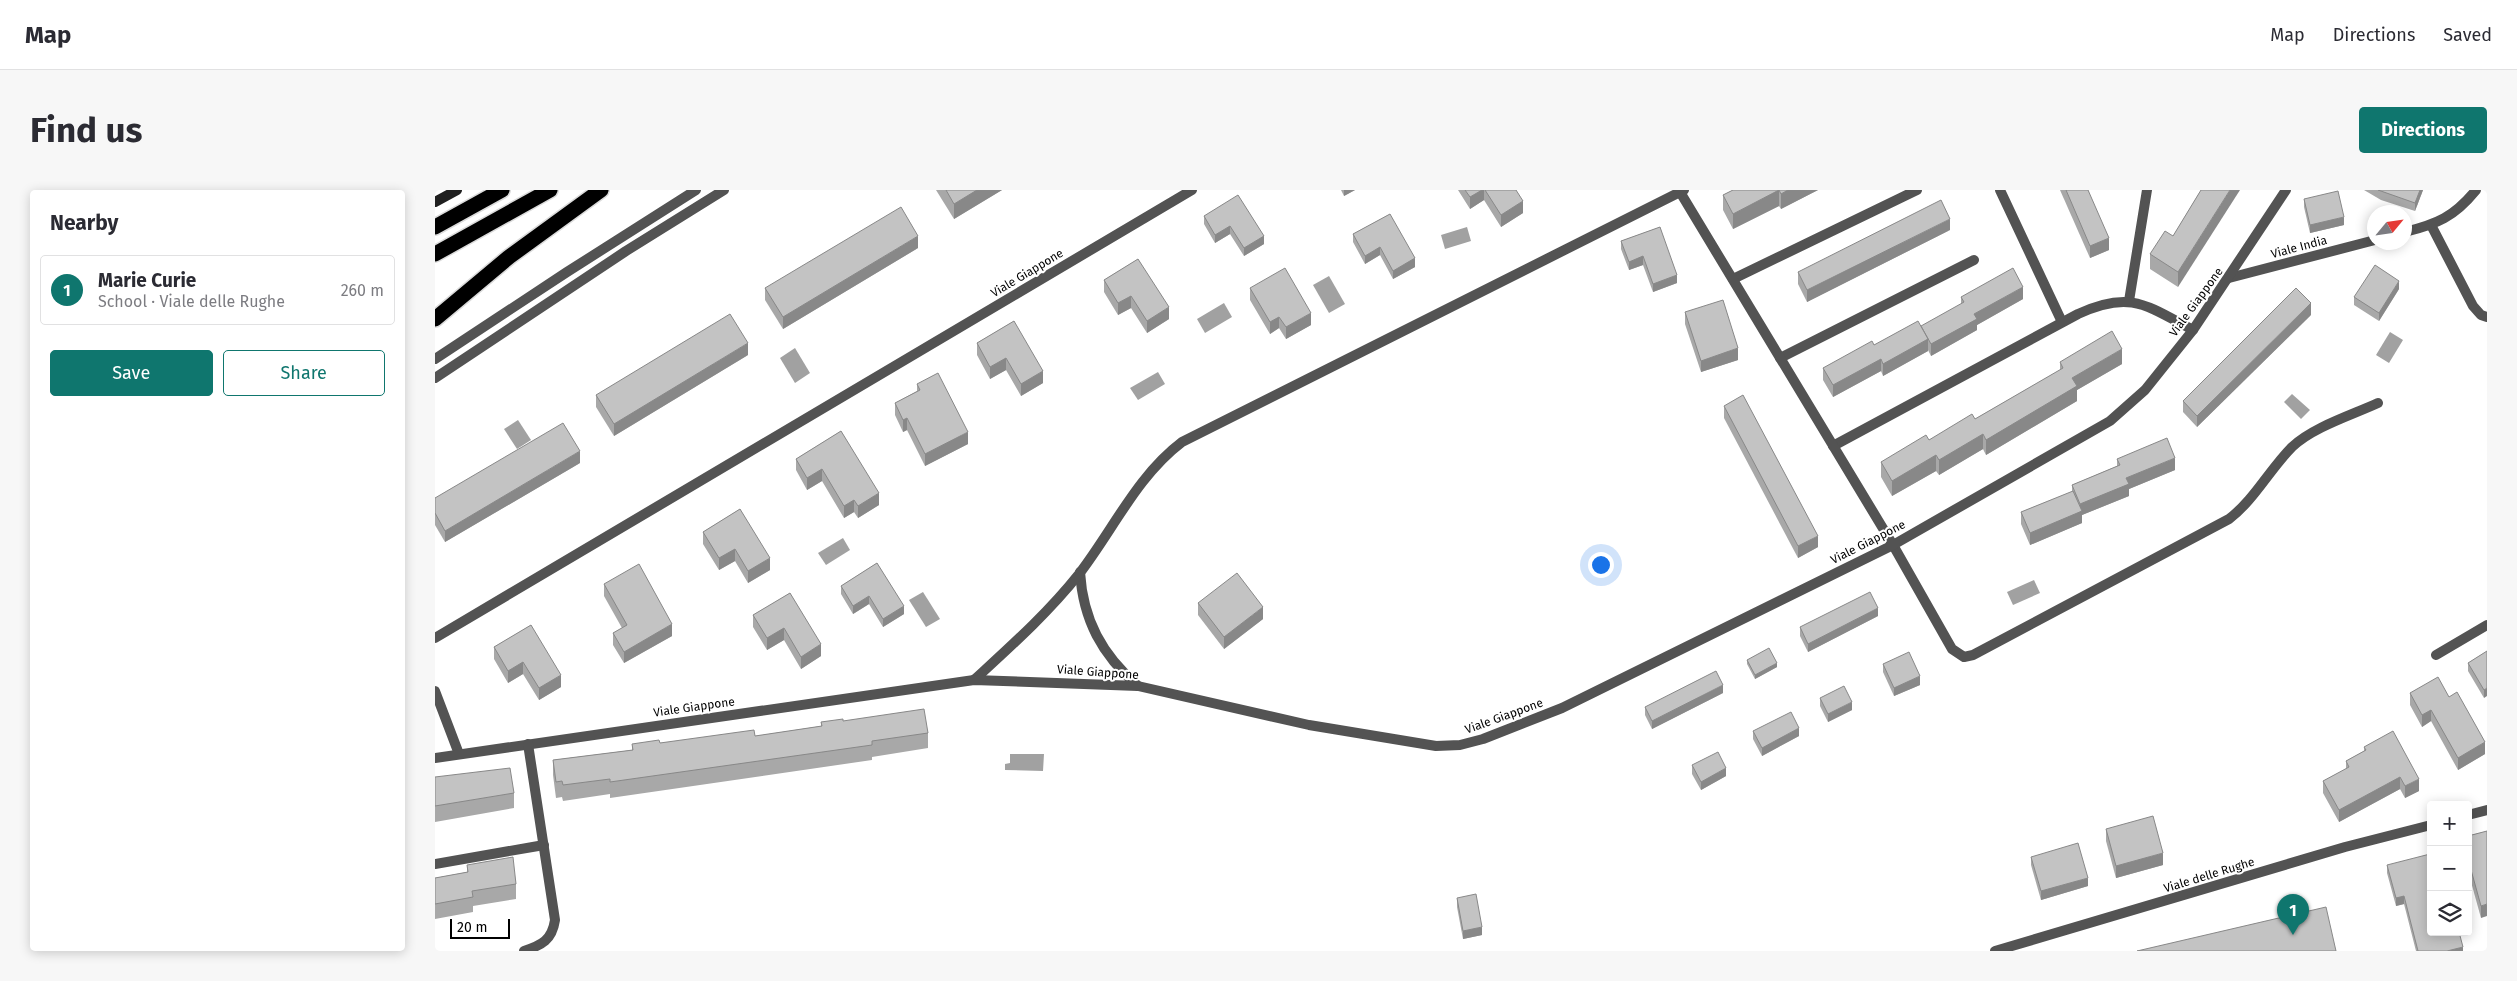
<!DOCTYPE html>
<meta charset="utf-8">
<style>
:root{--surface:#fff;--page:#f7f7f7;--text:#2b2b33;--muted:#7c7c81;--line:#e1e1e2;--accent:#0f766e}
body{margin:0;font-family:"Fira Sans",sans-serif;background:var(--page);color:var(--text)}
.controls{position:absolute;right:15px;bottom:15px;display:grid;overflow:hidden;border-radius:5px;box-shadow:0 2px 12px #0003}
.controls button{width:45px;height:45px;display:grid;place-items:center;padding:0;border:0;border-bottom:1px solid var(--line);background:var(--surface);color:var(--text);font:25px sans-serif}
.compass{position:absolute;left:1932px;top:15px;width:45px;height:45px;border-radius:50%;background:var(--surface);box-shadow:0 2px 12px #0003;rotate:61deg}
.scale{position:absolute;left:15px;bottom:12px;width:60px;box-sizing:border-box;padding-left:5px;border:2px solid #000;border-top:0;font-size:14px;line-height:18px;white-space:nowrap;color:#000;-webkit-text-stroke:4px #fff;paint-order:stroke}
.you{position:absolute;left:1165px;top:374px;width:18px;height:18px;margin:-12px;border:4px solid #fff;border-radius:50%;background:#1a73e8;box-shadow:0 0 0 8px #1a73e833}
.badge{display:grid;place-items:center;width:32px;height:32px;border-radius:50%;background:var(--accent);color:#fff;font-size:16px;font-weight:700}
.pin{position:absolute;translate:-50% -41px;filter:drop-shadow(0 1px 2px #0008)}
.pin::after{content:'';position:absolute;top:26px;width:18px;height:15px;background:inherit;clip-path:polygon(0 0,100% 0,50% 100%)}
.list{margin:0;padding:0;list-style:none}
h2{display:flex;justify-content:space-between;align-items:center;height:65px;margin:0;padding:0 20px;font-size:21px}
h2 small{font-size:16px;font-weight:400;color:var(--muted)}
.list li{display:grid;grid-template-columns:32px 1fr auto;gap:15px;align-items:center;box-sizing:border-box;height:70px;margin:0 10px 10px;padding:0 10px;border:1px solid var(--line);border-radius:5px}
.list b{display:block;font-size:19px;white-space:nowrap}
.list p{margin:0;font-size:16px;white-space:nowrap;color:var(--muted)}
.list em{font-size:16px;font-style:normal;color:var(--muted)}
.actions{display:flex;gap:10px;padding:15px 20px}
.actions a{flex:1;padding:11px 0;border:1px solid var(--accent);border-radius:5px;text-align:center;font-size:18px;color:var(--accent)}
.actions .main{background:var(--accent);color:#fff}
.icon{flex:none;width:28px;height:28px;fill:none;stroke:currentColor;stroke-width:2;stroke-linecap:round;stroke-linejoin:round}
.map{position:relative;flex:none;width:2052px;height:761px;overflow:hidden;border-radius:5px}
header{display:flex;align-items:center;gap:30px;box-sizing:border-box;height:70px;padding:0 25px;background:var(--surface);border-bottom:1px solid var(--line)}
header strong{font-size:24px}
nav{display:flex;gap:28px;margin-inline-start:auto;font-size:18px}
.intro{display:flex;align-items:center;justify-content:space-between;box-sizing:border-box;height:120px;padding:0 30px}
h1{margin:0;font-size:35px}
.button{padding:12px 22px;border-radius:5px;background:var(--accent);color:#fff;font-size:18px;font-weight:700}
main{display:flex;gap:30px;padding:0 30px}
aside{flex:1;background:var(--surface);border-radius:5px;box-shadow:0 2px 12px #0003}
.map>svg:first-child{display:block}
.water{fill:#a1a1a1}
.lines{fill:none;stroke-linecap:round;stroke-linejoin:round}
.highway-casing{stroke:#dbdbdb;stroke-width:18}
.lane{stroke:#535353;stroke-width:10}
.street{stroke:#535353;stroke-width:10}
.secondary{stroke:#202020;stroke-width:10}
.highway{stroke:#000;stroke-width:15}
.wall{fill:#a8a8a8}
.shaded-wall{fill:#888}
.building{fill:#c3c3c3;stroke:#888}
.labels{text-anchor:middle;stroke-width:4;stroke-linejoin:round;paint-order:stroke}
.street-label{font-size:12px;fill:#000;stroke:#fff}
</style>
<header>
<strong>Map</strong>
<nav><a>Map</a><a>Directions</a><a>Saved</a></nav>
</header>
<div class="intro"><h1>Find us</h1><a class="button">Directions</a></div>
<main>
<aside>
<h2>Nearby<small></small></h2>
<ul class="list">
<li><span class="badge">1</span><div><b>Marie Curie</b><p>School · Viale delle Rughe</p></div><em>260 m</em></li>
</ul>
<div class="actions"><a class="main">Save</a><a>Share</a></div>
</aside>
<div class="map">
<svg width="2052" height="761" viewBox="0 0 2052 761">
<rect width="100%" height="100%" fill="#fff"/>
<g class="water">
<polygon points="1032,37 1036,51 1010,59 1006,45"/>
<polygon points="894,86 910,114 894,123 878,95"/>
<polygon points="789,113 797,127 770,143 762,129"/>
<polygon points="1955,142 1968,150 1954,173 1941,165"/>
<polygon points="360,158 375,183 360,193 345,168"/>
<polygon points="723,182 730,194 703,210 695,198"/>
<polygon points="1857,204 1875,220 1866,229 1849,212"/>
<polygon points="83,230 96,250 82,259 69,239"/>
<polygon points="408,348 415,360 391,375 383,363"/>
<polygon points="1599,390 1605,403 1578,415 1572,402"/>
<polygon points="488,402 505,429 491,437 474,410"/>
<polygon points="575,564 609,564 608,581 570,580 570,574 575,573"/>
</g>
<g class="lines">
<defs>
<g id="highway">
<polyline points="0,37 67,0"/>
<polyline points="0,64 115,0"/>
<polyline points="0,129 74,67 166,0"/>
</g>
</defs>
<use href="#highway" class="highway-casing"/>
<g class="lane">
<polyline points="1565,0 1627,132"/>
<polyline points="1298,89 1482,0"/>
<polyline points="1694,111 1712,0"/>
<polyline points="1345,168 1539,70"/>
<path d="M1398 256 1643 124C1695 100 1711 115 1758 140"/>
<path d="M1458 355 1517 459 1529 467 1538 465 1794 329C1819 310 1835 279 1857 257 1878 237 1917 225 1943 213"/>
</g>
<g class="street">
<polyline points="1245,2 1458,355"/>
<polyline points="1996,35 2038,116 2046,125 2052,127"/>
<path d="M1970 42C2002 34 2019 27 2041 0"/>
<polyline points="1794,88 1940,50"/>
<polyline points="0,169 132,82 261,0"/>
<polyline points="0,188 191,61 289,0"/>
<path d="M645 382C648 430 667 465 703 496"/>
<polyline points="0,448 757,0"/>
<polyline points="2001,465 2052,435"/>
<path d="M539 490C576 456 613 423 644 384 678 340 702 286 747 252L1249 0"/>
<polyline points="0,501 24,564"/>
<polyline points="0,568 539,490 703,496 874,535 1001,556 1025,555 1048,549 1127,518 1458,355 1675,231 1710,200 1758,140 1851,0"/>
<polyline points="2033,625 2052,620"/>
<polyline points="0,674 109,655"/>
<path d="M89 761C107 755 117 750 120 730L93 554"/>
<polyline points="1560,761 1910,657 1996,635"/>
</g>
<polyline class="secondary" points="0,12 22,0"/>
<use href="#highway" class="highway"/>
</g>
<g class="wall">
<polygon points="501,0 567,0 519,29"/>
<polygon points="906,0 920,0 909,6"/>
<polygon points="1023,0 1081,0 1088,23 1066,37 1049,10 1035,19"/>
<polygon points="1298,0 1383,0 1346,19 1344,16 1298,39 1288,20 1288,5"/>
<polygon points="1625,0 1653,0 1674,60 1655,68"/>
<polygon points="1766,0 1743,97 1715,79 1715,64 1738,46"/>
<polygon points="1929,0 1988,0 1980,21 1946,10"/>
<polygon points="1869,9 1909,35 1875,43 1869,17"/>
<polygon points="955,24 980,77 958,89 945,65 930,74 918,52 918,44"/>
<polygon points="769,26 829,46 829,54 809,66 795,44 780,53 769,34"/>
<polygon points="1225,37 1242,93 1218,102 1208,75 1194,80 1186,59 1186,51"/>
<polygon points="1515,40 1372,112 1363,94 1363,82"/>
<polygon points="483,58 348,139 330,110 330,98"/>
<polygon points="703,69 734,129 712,143 696,118 683,125 669,102 669,90"/>
<polygon points="815,98 876,135 851,149 844,138 835,144 815,110"/>
<polygon points="1964,99 1944,131 1919,115 1919,107"/>
<polygon points="1526,107 1588,109 1542,135 1542,140 1496,166 1493,160 1493,161 1448,186 1446,181 1398,207 1388,190 1388,178 1439,155 1486,137 1526,114"/>
<polygon points="1250,122 1303,170 1266,182 1250,134"/>
<polygon points="1876,125 1762,237 1748,222 1748,211"/>
<polygon points="579,131 608,193 586,206 571,180 555,189 542,165 542,153"/>
<polygon points="313,165 179,246 161,217 161,205"/>
<polygon points="1625,172 1687,174 1642,200 1642,211 1551,265 1548,259 1504,285 1501,281 1457,306 1446,287 1446,272 1540,229 1625,180"/>
<polygon points="482,194 533,254 490,276 472,240 468,242 460,225 460,213 482,201"/>
<polygon points="1289,216 1383,357 1363,368 1289,228"/>
<polygon points="406,241 444,315 423,328 419,322 409,328 387,291 372,300 361,280 361,269"/>
<polygon points="1682,269 1740,280 1694,299 1694,306 1647,325 1647,333 1595,355 1586,334 1586,322 1637,302 1637,295 1682,276"/>
<polygon points="145,273 10,352 0,335 0,308"/>
<polygon points="305,319 335,380 313,393 300,371 284,380 268,354 268,342"/>
<polygon points="442,373 469,424 448,437 434,414 418,424 406,404 406,396"/>
<polygon points="169,394 237,446 189,473 178,455 178,443 187,438 169,406"/>
<polygon points="355,403 386,466 366,479 349,450 332,460 318,437 318,425"/>
<polygon points="763,413 828,429 789,459 763,425"/>
<polygon points="1443,426 1373,462 1365,446 1365,437"/>
<polygon points="96,435 126,497 104,510 88,484 73,493 59,469 59,457"/>
<polygon points="2052,461 2049,508 2033,481 2033,473"/>
<polygon points="1312,470 1342,477 1320,489 1312,474"/>
<polygon points="1448,474 1485,495 1459,506 1448,482"/>
<polygon points="1288,503 1217,539 1210,525 1210,517"/>
<polygon points="1975,503 2014,507 2050,564 2023,580 1996,531 1987,537 1975,515"/>
<polygon points="1385,508 1417,520 1393,532 1385,516"/>
<polygon points="408,531 493,543 493,558 437,567 437,570 175,608 175,604 128,611 127,607 121,608 118,585 118,570 197,560 197,554 225,553 320,546 386,536 386,532"/>
<polygon points="1318,541 1364,546 1327,566 1318,549"/>
<polygon points="1929,557 1984,601 1970,608 1965,599 1904,632 1888,603 1888,591 1911,579 1911,571 1929,561"/>
<polygon points="1257,575 1291,586 1266,600 1257,584"/>
<polygon points="0,587 79,603 79,618 0,632"/>
<polygon points="1671,639 1728,675 1681,688 1671,651"/>
<polygon points="2052,641 2046,728 2033,681 2033,646"/>
<polygon points="1596,667 1653,696 1606,710 1596,675"/>
<polygon points="32,675 81,694 81,709 38,716 38,722 0,729 0,688 32,682"/>
<polygon points="1952,675 1996,742 2028,761 1981,761 1969,714 1961,716 1952,683"/>
<polygon points="1022,708 1047,745 1028,749 1022,717"/>
</g>
<g class="shaded-wall">
<polygon points="542,0 567,0 519,29 519,14"/>
<polygon points="909,0 920,0 909,6"/>
<polygon points="1047,0 1049,0 1049,10 1035,19 1035,7"/>
<polygon points="1344,0 1344,16 1298,39 1298,24"/>
<polygon points="1353,0 1383,0 1346,19 1346,4"/>
<polygon points="1795,0 1805,0 1743,97 1743,82"/>
<polygon points="1985,0 1988,0 1980,21 1980,13"/>
<polygon points="1088,11 1088,23 1066,37 1066,25"/>
<polygon points="1909,27 1909,35 1875,43 1875,35"/>
<polygon points="1515,29 1515,40 1372,112 1372,100"/>
<polygon points="795,36 795,44 780,53 780,45"/>
<polygon points="483,46 483,58 348,139 348,127"/>
<polygon points="829,46 829,54 809,66 809,58"/>
<polygon points="1674,48 1674,60 1655,68 1655,56"/>
<polygon points="945,57 945,65 930,74 930,66"/>
<polygon points="1208,66 1208,75 1194,80 1194,72"/>
<polygon points="980,68 980,77 958,89 958,81"/>
<polygon points="1242,85 1242,93 1218,102 1218,94"/>
<polygon points="1964,91 1964,99 1944,131 1944,123"/>
<polygon points="1588,97 1588,109 1542,135 1542,140 1496,166 1496,154 1539,124"/>
<polygon points="696,106 696,118 683,125 683,113"/>
<polygon points="1876,113 1876,125 1762,237 1762,226"/>
<polygon points="734,117 734,129 712,143 712,131"/>
<polygon points="876,123 876,135 851,149 851,137"/>
<polygon points="844,127 844,138 835,144 835,132"/>
<polygon points="1493,149 1493,161 1448,186 1448,174"/>
<polygon points="313,153 313,165 179,246 179,234"/>
<polygon points="1303,158 1303,170 1266,182 1266,171"/>
<polygon points="1687,159 1687,174 1642,200 1642,211 1551,265 1551,250 1637,188"/>
<polygon points="571,168 571,180 555,189 555,177"/>
<polygon points="1446,169 1446,181 1398,207 1398,195"/>
<polygon points="608,181 608,193 586,206 586,194"/>
<polygon points="472,228 472,240 468,242 468,230"/>
<polygon points="533,242 533,254 490,276 490,264"/>
<polygon points="1548,244 1548,259 1504,285 1504,270"/>
<polygon points="145,261 145,273 10,352 10,341"/>
<polygon points="1501,265 1501,281 1457,306 1457,291"/>
<polygon points="1740,268 1740,280 1694,299 1694,306 1647,325 1647,333 1595,355 1595,343 1691,288"/>
<polygon points="387,279 387,291 372,300 372,288"/>
<polygon points="444,303 444,315 423,328 423,316"/>
<polygon points="419,310 419,322 409,328 409,316"/>
<polygon points="1383,346 1383,357 1363,368 1363,356"/>
<polygon points="300,359 300,371 284,380 284,368"/>
<polygon points="335,368 335,380 313,393 313,381"/>
<polygon points="434,406 434,414 418,424 418,416"/>
<polygon points="469,416 469,424 448,437 448,429"/>
<polygon points="828,417 828,429 789,459 789,447"/>
<polygon points="1443,418 1443,426 1373,462 1373,454"/>
<polygon points="237,434 237,446 189,473 189,462"/>
<polygon points="349,438 349,450 332,460 332,448"/>
<polygon points="386,454 386,466 366,479 366,467"/>
<polygon points="88,472 88,484 73,493 73,481"/>
<polygon points="1342,473 1342,477 1320,489 1320,485"/>
<polygon points="126,485 126,497 104,510 104,498"/>
<polygon points="1485,486 1485,495 1459,506 1459,498"/>
<polygon points="1288,495 1288,503 1217,539 1217,531"/>
<polygon points="2052,498 2052,506 2049,508 2049,500"/>
<polygon points="1417,512 1417,520 1393,532 1393,524"/>
<polygon points="1996,520 1996,531 1987,537 1987,525"/>
<polygon points="1364,538 1364,546 1327,566 1327,558"/>
<polygon points="2050,552 2050,564 2023,580 2023,568"/>
<polygon points="1291,578 1291,586 1266,600 1266,592"/>
<polygon points="1965,587 1965,599 1904,632 1904,620"/>
<polygon points="1984,589 1984,601 1970,608 1970,596"/>
<polygon points="1728,663 1728,675 1681,688 1681,676"/>
<polygon points="1653,688 1653,696 1606,710 1606,701"/>
<polygon points="1969,706 1969,714 1961,716 1961,708"/>
<polygon points="2052,714 2052,726 2046,728 2046,716"/>
<polygon points="1047,737 1047,745 1028,749 1028,741"/>
<polygon points="2028,757 2028,761 2012,761"/>
</g>
<g class="building">
<polygon points="511,0 542,0 519,14"/>
<polygon points="1030,0 1047,0 1035,7"/>
<polygon points="1050,0 1081,0 1088,11 1066,25"/>
<polygon points="1298,0 1353,0 1346,4 1344,0 1298,24 1288,5"/>
<polygon points="1631,0 1653,0 1674,48 1655,56"/>
<polygon points="1766,0 1795,0 1743,82 1715,64 1730,41 1738,46"/>
<polygon points="1943,0 1985,0 1980,13"/>
<polygon points="1903,1 1909,27 1875,35 1869,9"/>
<polygon points="803,5 829,46 809,58 795,36 780,45 769,26"/>
<polygon points="1506,10 1515,29 1372,100 1363,82"/>
<polygon points="466,17 483,46 348,127 330,98"/>
<polygon points="955,24 980,68 958,81 945,57 930,66 918,44"/>
<polygon points="1225,37 1242,85 1218,94 1208,66 1194,72 1186,51"/>
<polygon points="703,69 734,117 712,131 696,106 683,113 669,90"/>
<polygon points="1940,75 1964,91 1944,123 1919,107"/>
<polygon points="850,78 876,123 851,137 844,127 835,132 815,98"/>
<polygon points="1578,78 1588,97 1539,124 1542,129 1496,154 1486,136 1529,112 1526,107"/>
<polygon points="1861,98 1876,113 1762,226 1748,211"/>
<polygon points="1288,110 1303,158 1266,171 1250,122"/>
<polygon points="295,124 313,153 179,234 161,205"/>
<polygon points="579,131 608,181 586,194 571,168 555,177 542,153"/>
<polygon points="1483,131 1493,149 1448,174 1446,169 1398,195 1388,178 1437,151 1439,155"/>
<polygon points="1677,141 1687,159 1637,188 1642,196 1551,250 1548,244 1504,270 1501,265 1457,291 1446,272 1491,245 1494,250 1537,224 1540,229 1628,178 1625,172"/>
<polygon points="503,183 533,242 490,264 472,228 468,230 460,213 485,200 482,194"/>
<polygon points="1308,205 1383,346 1363,356 1289,216"/>
<polygon points="128,233 145,261 10,341 0,323 0,308"/>
<polygon points="406,241 444,303 423,316 419,310 409,316 387,279 372,288 361,269"/>
<polygon points="1732,248 1740,268 1691,288 1694,294 1645,314 1637,295 1685,275 1682,269"/>
<polygon points="1638,301 1647,321 1595,343 1586,322"/>
<polygon points="305,319 335,368 313,381 300,359 284,368 268,342"/>
<polygon points="442,373 469,416 448,429 434,406 418,416 406,396"/>
<polygon points="204,374 237,434 189,462 178,443 192,435 169,394"/>
<polygon points="802,383 828,417 789,447 763,413"/>
<polygon points="1435,402 1443,418 1373,454 1365,437"/>
<polygon points="355,403 386,454 366,467 349,438 332,448 318,425"/>
<polygon points="96,435 126,485 104,498 88,472 73,481 59,457"/>
<polygon points="1334,458 1342,473 1320,485 1312,470"/>
<polygon points="2052,461 2052,498 2049,500 2033,473"/>
<polygon points="1474,462 1485,486 1459,498 1448,474"/>
<polygon points="1281,481 1288,495 1217,531 1210,517"/>
<polygon points="2003,487 2014,507 2022,502 2050,552 2023,568 1996,520 1987,525 1975,503"/>
<polygon points="1409,496 1417,512 1393,524 1385,508"/>
<polygon points="489,519 493,543 437,551 437,555 175,592 175,589 128,595 127,591 121,592 118,570 198,560 197,554 224,550 225,553 319,540 320,546 387,536 386,532 408,529 408,531"/>
<polygon points="1356,522 1364,538 1327,558 1318,541"/>
<polygon points="1958,541 1984,589 1970,596 1965,587 1904,620 1888,591 1914,577 1911,571 1931,560 1929,557"/>
<polygon points="1283,562 1291,578 1266,592 1257,575"/>
<polygon points="75,578 79,603 0,616 0,587"/>
<polygon points="1718,626 1728,663 1681,676 1671,639"/>
<polygon points="2052,641 2052,714 2046,716 2033,669 2033,646"/>
<polygon points="1643,653 1653,688 1606,701 1596,667"/>
<polygon points="1995,664 1996,742 2024,742 2028,757 2012,761 1983,761 1969,706 1961,708 1952,675"/>
<polygon points="78,667 81,694 37,701 38,707 0,714 0,688 33,682 32,675"/>
<polygon points="1041,704 1047,737 1028,741 1022,708"/>
<polygon points="1891,717 1901,761 1702,761"/>
</g>
<g class="labels">
<g class="street-label">
<text transform="translate(1864 57) rotate(-15)" y="4">Viale India</text>
<text transform="translate(592 83) rotate(-31)" y="4">Viale Giappone</text>
<text transform="translate(1761 112) rotate(-54)" y="4">Viale Giappone</text>
<text transform="translate(1433 352) rotate(-27)" y="4">Viale Giappone</text>
<text transform="translate(663 482) rotate(4)" y="4">Viale Giappone</text>
<text transform="translate(259 517) rotate(-8)" y="4">Viale Giappone</text>
<text transform="translate(1069 526) rotate(-20)" y="4">Viale Giappone</text>
<text transform="translate(1774 685) rotate(-17)" y="4">Viale delle Rughe</text>
</g>
</g>
</svg>
<div class="controls">
<button>+</button>
<button>−</button>
<button><svg class="icon" aria-label="layers" viewBox="0 0 24 24"><path d="M12 4l9 5-9 5-9-5zM3 14l9 5 9-5"/></svg></button>
</div>
<svg class="compass" viewBox="-18 -18 36 36"><path d="M0-13l5 13h-10z" fill="#e53935"/><path d="M0 13l5-13h-10z" fill="#7c7c81"/></svg>
<div class="scale">20 m</div>
<div class="you"></div>
<div class="pin badge" style="left:1858px;top:745px">1</div>
</div>
</main>
